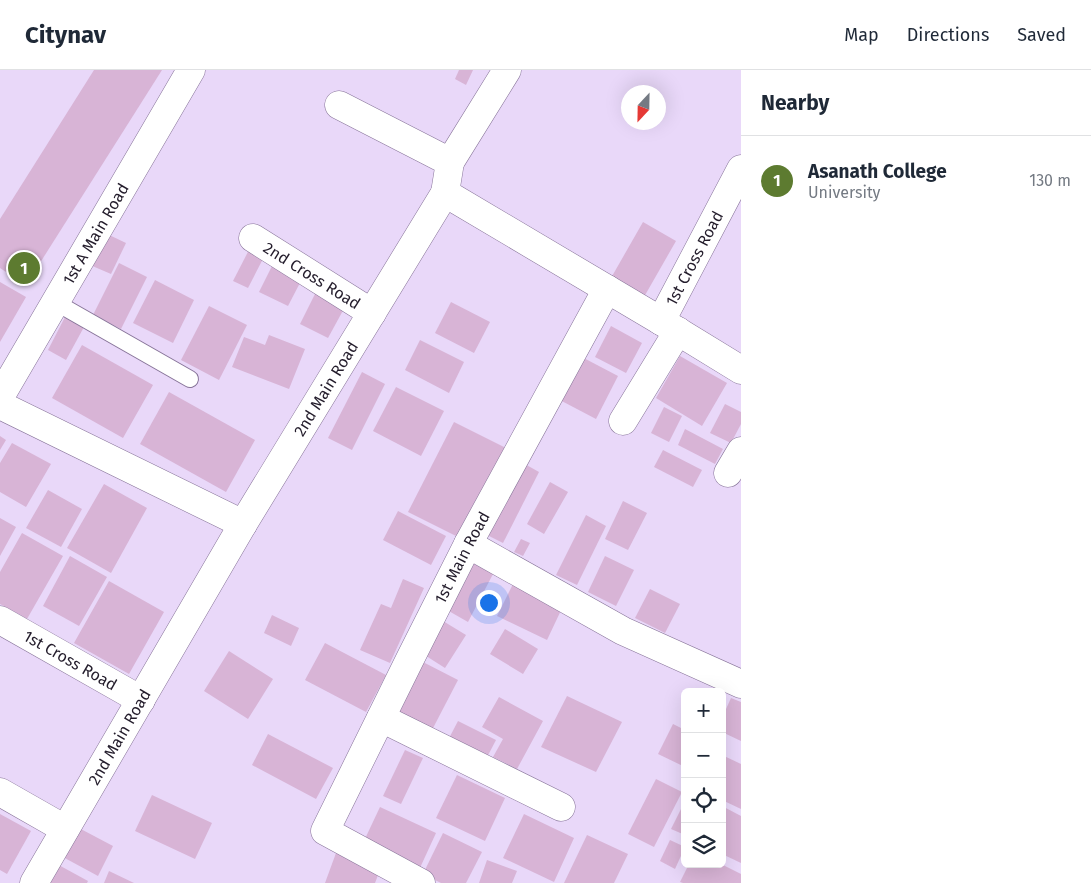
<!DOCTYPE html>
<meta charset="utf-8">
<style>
:root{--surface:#fff;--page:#f2f2f3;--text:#1f2937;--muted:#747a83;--line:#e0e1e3;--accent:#5d7b30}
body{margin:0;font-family:"Fira Sans",sans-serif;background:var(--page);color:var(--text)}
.controls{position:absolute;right:15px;bottom:15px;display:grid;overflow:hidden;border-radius:8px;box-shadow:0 5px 20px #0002}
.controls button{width:45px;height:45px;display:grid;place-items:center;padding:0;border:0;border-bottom:1px solid var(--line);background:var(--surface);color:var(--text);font:25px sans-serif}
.compass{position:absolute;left:621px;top:15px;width:45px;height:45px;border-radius:50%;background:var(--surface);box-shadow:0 5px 20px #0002;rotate:202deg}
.you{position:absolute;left:488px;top:532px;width:18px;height:18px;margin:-12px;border:4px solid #fff;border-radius:50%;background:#1a73e8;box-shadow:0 0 0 8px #1a73e833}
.badge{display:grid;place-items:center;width:32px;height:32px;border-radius:50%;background:var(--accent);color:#fff;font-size:16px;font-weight:700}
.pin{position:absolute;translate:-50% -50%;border:2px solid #fff;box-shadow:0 1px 5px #0006}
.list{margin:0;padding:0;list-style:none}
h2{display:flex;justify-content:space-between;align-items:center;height:65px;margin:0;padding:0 20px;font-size:21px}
h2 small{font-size:16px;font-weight:400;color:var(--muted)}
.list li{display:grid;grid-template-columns:32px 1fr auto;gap:15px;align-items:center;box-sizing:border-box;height:90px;padding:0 20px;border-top:1px solid var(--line)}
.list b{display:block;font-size:19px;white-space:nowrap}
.list p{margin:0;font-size:16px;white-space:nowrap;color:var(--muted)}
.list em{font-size:16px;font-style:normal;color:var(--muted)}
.icon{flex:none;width:28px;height:28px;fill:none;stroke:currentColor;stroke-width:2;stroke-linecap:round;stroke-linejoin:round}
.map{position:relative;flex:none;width:741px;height:813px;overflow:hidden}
header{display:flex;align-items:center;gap:30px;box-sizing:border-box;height:70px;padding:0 25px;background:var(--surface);border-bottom:1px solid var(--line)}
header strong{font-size:24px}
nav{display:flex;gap:28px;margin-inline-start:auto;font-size:18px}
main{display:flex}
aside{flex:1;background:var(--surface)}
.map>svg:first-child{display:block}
.building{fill:#d8b4d6}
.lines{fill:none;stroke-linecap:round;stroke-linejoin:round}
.service-casing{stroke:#877499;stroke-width:18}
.minor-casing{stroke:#877499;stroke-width:29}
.service{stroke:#fff;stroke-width:16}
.minor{stroke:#fff;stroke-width:28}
.labels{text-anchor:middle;stroke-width:5;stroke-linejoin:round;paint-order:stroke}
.street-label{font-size:16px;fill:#231c2b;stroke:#f2e9fa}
</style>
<header>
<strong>Citynav</strong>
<nav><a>Map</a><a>Directions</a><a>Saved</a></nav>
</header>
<main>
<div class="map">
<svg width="741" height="813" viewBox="0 0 741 813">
<rect width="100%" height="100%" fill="#e9d8f9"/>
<g class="building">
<polygon points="94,0 162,0 26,215 0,198 0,149"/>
<polygon points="459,0 473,0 466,15 455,9"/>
<polygon points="643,152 676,171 644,227 611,208"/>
<polygon points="105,163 126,173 111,204 90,195"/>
<polygon points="252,174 267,181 248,218 233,211"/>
<polygon points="274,192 303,207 288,236 259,222"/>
<polygon points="119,193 147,207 121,259 93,245"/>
<polygon points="155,210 194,230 173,273 133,253"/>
<polygon points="0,212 26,227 0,272"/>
<polygon points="317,220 346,235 328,268 300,254"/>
<polygon points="451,232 490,252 474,283 435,263"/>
<polygon points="209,236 247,255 219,310 181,290"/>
<polygon points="65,247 84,257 66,290 48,280"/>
<polygon points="611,256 642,273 626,303 595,287"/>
<polygon points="269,265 305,279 289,319 232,297 244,267 265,275"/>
<polygon points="420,270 464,292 449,323 405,300"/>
<polygon points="82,275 153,315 123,368 52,328"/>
<polygon points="578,285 618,306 596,349 556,328"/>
<polygon points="680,286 727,313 702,356 656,328"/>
<polygon points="362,302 385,314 352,380 328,368"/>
<polygon points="396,317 444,341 421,386 373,361"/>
<polygon points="169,322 255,370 226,422 140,374"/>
<polygon points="725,334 741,342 741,354 731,373 710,363"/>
<polygon points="664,337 682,346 669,372 651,363"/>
<polygon points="454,352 512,381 466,471 408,442"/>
<polygon points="685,359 723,379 715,394 678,375"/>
<polygon points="0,366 6,370 0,380"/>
<polygon points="12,373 51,394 26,437 0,422 0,393"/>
<polygon points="663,380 702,400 693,417 654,397"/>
<polygon points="523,393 539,402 503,473 487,465"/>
<polygon points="550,412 568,422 544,464 527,454"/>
<polygon points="104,414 147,438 111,503 67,478"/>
<polygon points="48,420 82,439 61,477 26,458"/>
<polygon points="623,431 647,443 628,480 605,469"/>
<polygon points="398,441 446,466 431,495 383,470"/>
<polygon points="586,445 606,456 577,515 556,505"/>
<polygon points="0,448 16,457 0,486"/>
<polygon points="22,463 63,486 27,549 0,534 0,502"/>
<polygon points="521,469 530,473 523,486 514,482"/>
<polygon points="70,486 107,507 79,556 43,536"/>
<polygon points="605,486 634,500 616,536 588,522"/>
<polygon points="473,493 493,504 468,552 447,540"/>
<polygon points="403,509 424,518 390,593 360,580 381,534 391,538"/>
<polygon points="515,510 564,534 547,570 497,546"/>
<polygon points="109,511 164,542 129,604 74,573"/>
<polygon points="650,519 680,534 665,563 635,548"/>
<polygon points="272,545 299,558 291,576 264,563"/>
<polygon points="443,551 466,565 445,598 423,584"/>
<polygon points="505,559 538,579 523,604 490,584"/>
<polygon points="325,573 386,605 366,642 305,610"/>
<polygon points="229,581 273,609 248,649 204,621"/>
<polygon points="421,591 458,610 432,660 395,642"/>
<polygon points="567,626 622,652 596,702 541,677"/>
<polygon points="499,627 543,651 517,699 493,687 503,669 482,657"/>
<polygon points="731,628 741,632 741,671 722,662 722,648"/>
<polygon points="458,651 496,670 484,693 446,674"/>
<polygon points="673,654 685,660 685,697 658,684"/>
<polygon points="268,664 333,698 316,729 252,695"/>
<polygon points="405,680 423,688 401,734 383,726"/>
<polygon points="722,685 741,694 741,739 722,730"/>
<polygon points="457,705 505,728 485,771 436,748"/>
<polygon points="656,709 682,722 654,777 628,764"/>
<polygon points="152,725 212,753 195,789 135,761"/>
<polygon points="685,731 685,765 671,759"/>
<polygon points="722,736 741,746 741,793 722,784"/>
<polygon points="380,737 436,763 419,800 363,773"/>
<polygon points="0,744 31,761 7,804 0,800"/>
<polygon points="524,744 574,768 554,812 503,788"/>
<polygon points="77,757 113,776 98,806 61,786"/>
<polygon points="443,763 482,782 466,813 441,813 423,804"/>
<polygon points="587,765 628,784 614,813 564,813"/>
<polygon points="670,770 685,777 675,799 660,791"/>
<polygon points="336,783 380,800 375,813 325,813"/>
<polygon points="487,790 517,801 512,813 479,813"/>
<polygon points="55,793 88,811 87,813 44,813"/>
<polygon points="689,794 721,794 741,804 741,813 683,813 680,812"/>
<polygon points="109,801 134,813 104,813"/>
</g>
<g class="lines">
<defs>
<polyline id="service" points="55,232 190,309"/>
<g id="minor">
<polyline points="339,35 450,92 445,123"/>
<polyline points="450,92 507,0"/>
<path id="s1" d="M253 168 372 243"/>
<path id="s2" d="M661 251 741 99"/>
<path id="s3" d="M0 327 191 0"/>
<polyline points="0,335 243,454"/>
<polyline points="623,351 678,261"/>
<polyline points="728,403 741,381"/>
<polyline points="468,474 623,561 741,614"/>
<path id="s4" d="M0 550 141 630"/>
<polyline points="381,648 561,737"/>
<polyline points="0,722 65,759"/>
<path id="s5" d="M34 813 243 454 445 123 661 251 741 300"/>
<path id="s6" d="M421 813 325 761 410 589 468 474 607 219"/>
</g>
</defs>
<use href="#service" class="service-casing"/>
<use href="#minor" class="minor-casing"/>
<use href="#service" class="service"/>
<use href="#minor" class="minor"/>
</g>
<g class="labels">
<g class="street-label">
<text dy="6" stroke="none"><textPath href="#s3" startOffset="189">1st A Main Road</textPath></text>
<text dy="6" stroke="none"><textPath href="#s2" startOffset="71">1st Cross Road</textPath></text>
<text dy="6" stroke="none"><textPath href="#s1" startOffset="70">2nd Cross Road</textPath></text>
<text dy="6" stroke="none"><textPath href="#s5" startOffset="574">2nd Main Road</textPath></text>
<text dy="6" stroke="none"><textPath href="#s6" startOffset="415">1st Main Road</textPath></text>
<text dy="6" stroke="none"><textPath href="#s4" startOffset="81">1st Cross Road</textPath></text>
<text dy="6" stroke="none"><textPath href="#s5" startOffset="169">2nd Main Road</textPath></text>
</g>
</g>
</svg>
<div class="controls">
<button>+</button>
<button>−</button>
<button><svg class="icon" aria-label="locate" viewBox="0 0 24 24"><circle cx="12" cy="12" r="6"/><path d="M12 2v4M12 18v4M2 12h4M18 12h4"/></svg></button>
<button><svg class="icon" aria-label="layers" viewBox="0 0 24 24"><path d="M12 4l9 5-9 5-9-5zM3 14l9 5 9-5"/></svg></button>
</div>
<svg class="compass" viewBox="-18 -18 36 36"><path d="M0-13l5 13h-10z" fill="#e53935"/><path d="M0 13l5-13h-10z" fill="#747a83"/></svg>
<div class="you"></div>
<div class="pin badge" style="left:24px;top:198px">1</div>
</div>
<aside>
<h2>Nearby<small></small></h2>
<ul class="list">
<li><span class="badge">1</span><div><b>Asanath College</b><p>University</p></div><em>130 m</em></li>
</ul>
</aside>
</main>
